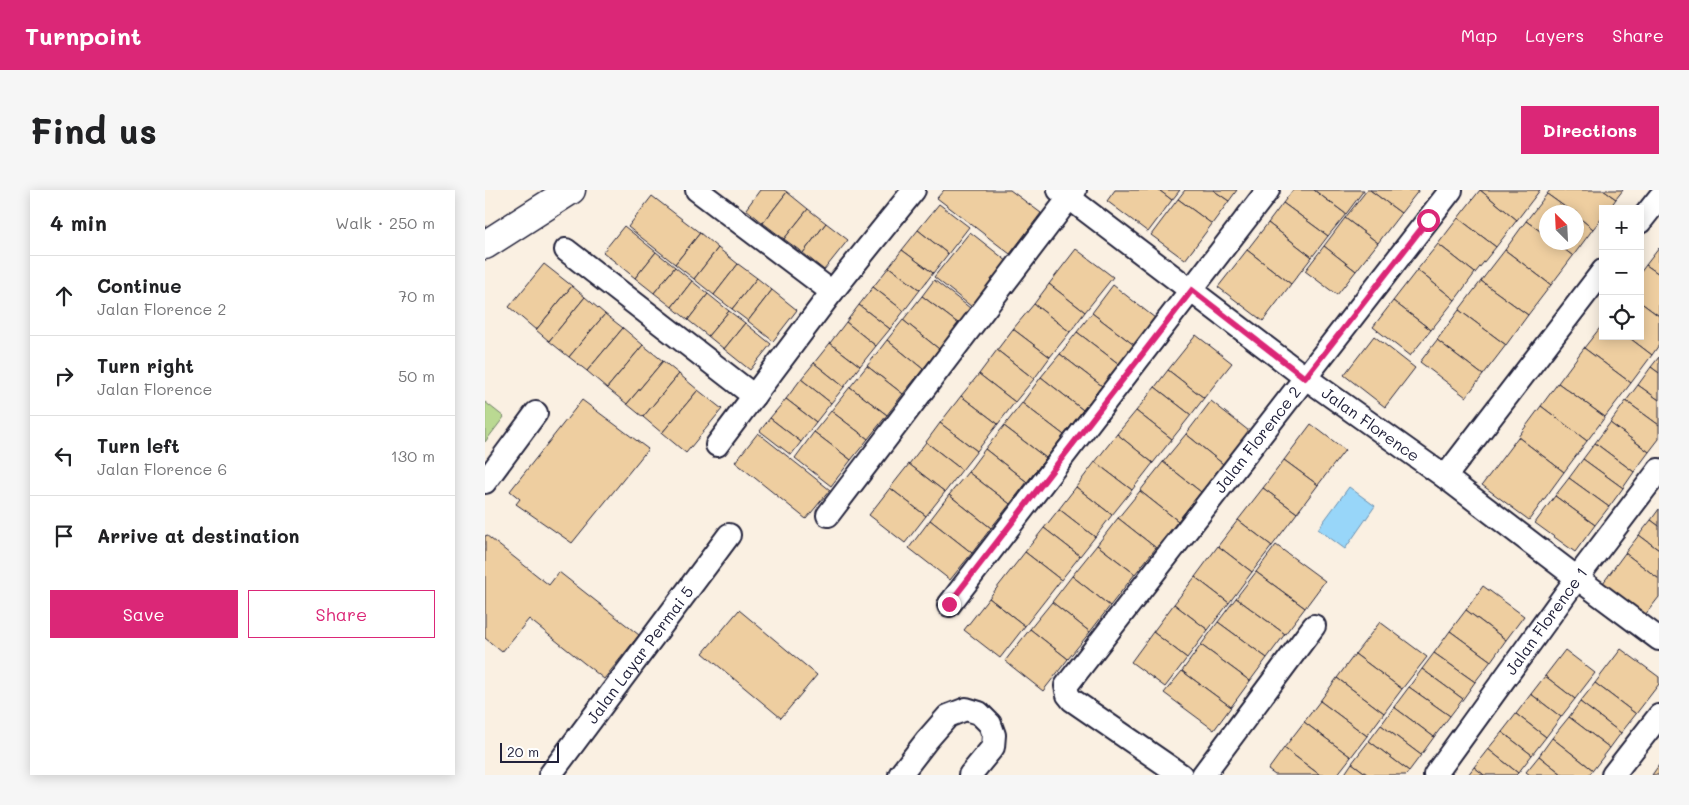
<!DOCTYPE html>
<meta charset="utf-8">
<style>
:root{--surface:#fff;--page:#f6f6f6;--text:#202124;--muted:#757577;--line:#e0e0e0;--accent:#db2777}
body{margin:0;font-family:Mali,sans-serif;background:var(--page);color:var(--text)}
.controls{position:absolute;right:15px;top:15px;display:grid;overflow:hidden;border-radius:0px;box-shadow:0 2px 12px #0003}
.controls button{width:45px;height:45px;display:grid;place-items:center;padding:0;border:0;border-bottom:1px solid var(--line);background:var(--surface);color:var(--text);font:25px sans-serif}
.compass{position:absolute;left:1054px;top:15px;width:45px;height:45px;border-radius:50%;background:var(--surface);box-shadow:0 2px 12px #0003;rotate:336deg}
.scale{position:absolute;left:15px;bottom:12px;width:59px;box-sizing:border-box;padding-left:5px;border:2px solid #22223b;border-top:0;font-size:14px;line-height:18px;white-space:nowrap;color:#22223b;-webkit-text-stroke:4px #fff;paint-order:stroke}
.stop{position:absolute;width:15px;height:15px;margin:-11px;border:4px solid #db2777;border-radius:50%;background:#fff}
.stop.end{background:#db2777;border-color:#fff;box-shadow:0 1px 5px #0008}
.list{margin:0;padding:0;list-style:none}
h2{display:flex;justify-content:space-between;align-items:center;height:65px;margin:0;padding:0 20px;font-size:21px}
h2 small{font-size:16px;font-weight:400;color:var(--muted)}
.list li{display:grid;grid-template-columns:32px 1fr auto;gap:15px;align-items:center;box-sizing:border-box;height:80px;padding:0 20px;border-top:1px solid var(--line)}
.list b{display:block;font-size:19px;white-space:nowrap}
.list p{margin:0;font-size:16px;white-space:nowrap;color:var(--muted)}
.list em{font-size:16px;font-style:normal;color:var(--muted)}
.actions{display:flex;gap:10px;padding:15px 20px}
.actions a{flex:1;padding:11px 0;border:1px solid var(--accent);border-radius:0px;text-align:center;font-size:18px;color:var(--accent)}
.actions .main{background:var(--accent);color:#fff}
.icon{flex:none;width:28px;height:28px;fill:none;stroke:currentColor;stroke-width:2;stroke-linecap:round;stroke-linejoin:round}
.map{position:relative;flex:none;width:1174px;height:585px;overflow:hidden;border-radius:0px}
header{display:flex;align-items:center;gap:30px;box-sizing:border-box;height:70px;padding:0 25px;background:var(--accent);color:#fff}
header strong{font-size:24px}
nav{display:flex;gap:28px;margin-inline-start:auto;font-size:18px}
.intro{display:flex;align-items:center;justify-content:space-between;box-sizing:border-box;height:120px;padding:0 30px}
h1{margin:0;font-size:35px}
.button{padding:12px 22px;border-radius:0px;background:var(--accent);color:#fff;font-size:18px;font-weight:700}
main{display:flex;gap:30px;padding:0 30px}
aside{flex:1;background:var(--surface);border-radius:0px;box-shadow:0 2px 12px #0003}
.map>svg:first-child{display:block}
.green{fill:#bad992;stroke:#6e7e66}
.water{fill:#98d6f9;stroke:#698ead}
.building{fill:#eecea0;stroke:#22223b}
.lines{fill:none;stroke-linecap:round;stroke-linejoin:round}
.street-casing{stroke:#22223b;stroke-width:26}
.secondary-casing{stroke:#22223b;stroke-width:31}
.street{stroke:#fff;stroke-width:22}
.secondary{stroke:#fff;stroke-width:28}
.route{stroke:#db2777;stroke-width:6}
.labels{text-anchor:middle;stroke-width:4;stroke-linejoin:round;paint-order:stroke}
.street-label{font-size:16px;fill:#22223b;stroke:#fff}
</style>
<header>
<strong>Turnpoint</strong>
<nav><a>Map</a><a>Layers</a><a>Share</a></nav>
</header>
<div class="intro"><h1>Find us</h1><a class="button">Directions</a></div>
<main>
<aside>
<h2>4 min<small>Walk · 250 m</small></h2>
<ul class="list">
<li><svg class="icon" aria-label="ahead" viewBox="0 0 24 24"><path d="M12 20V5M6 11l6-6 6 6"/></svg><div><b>Continue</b><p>Jalan Florence 2</p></div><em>70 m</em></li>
<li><svg class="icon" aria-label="right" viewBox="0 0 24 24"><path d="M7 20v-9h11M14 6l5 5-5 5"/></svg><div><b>Turn right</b><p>Jalan Florence</p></div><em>50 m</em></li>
<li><svg class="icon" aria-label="left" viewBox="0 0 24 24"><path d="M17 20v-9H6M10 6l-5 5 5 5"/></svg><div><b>Turn left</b><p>Jalan Florence 6</p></div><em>130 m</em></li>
<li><svg class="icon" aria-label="arrive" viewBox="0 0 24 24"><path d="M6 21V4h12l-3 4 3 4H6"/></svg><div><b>Arrive at destination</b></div></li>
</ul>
<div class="actions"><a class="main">Save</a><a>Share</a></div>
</aside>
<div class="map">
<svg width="1174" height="585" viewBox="0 0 1174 585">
<rect width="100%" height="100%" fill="#faf0e2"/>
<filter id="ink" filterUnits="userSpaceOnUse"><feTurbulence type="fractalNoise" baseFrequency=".02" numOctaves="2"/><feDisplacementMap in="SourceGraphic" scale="10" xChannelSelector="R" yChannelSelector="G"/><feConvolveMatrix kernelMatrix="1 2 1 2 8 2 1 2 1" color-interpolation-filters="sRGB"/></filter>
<g filter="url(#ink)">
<polygon class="green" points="0,212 19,227 0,252"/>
<polygon class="water" points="864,297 890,316 860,359 833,339"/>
<g class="building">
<polygon points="275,0 299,0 302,2 278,33 261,19"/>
<polygon points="459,0 525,0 556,23 525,64 452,8"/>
<polygon points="630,0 674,0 687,10 663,42 622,11"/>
<polygon points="674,0 695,0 687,10"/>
<polygon points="700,0 728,0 744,11 727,34 693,9"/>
<polygon points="728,0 752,0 744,11"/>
<polygon points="808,0 829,0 861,24 843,46 798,13"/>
<polygon points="829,0 879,0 861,24"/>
<polygon points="882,0 885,0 916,23 893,53 860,28"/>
<polygon points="885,0 934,0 916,23"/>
<polygon points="995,0 1055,0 1032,30"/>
<polygon points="995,0 1032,30 1011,57 973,28"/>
<polygon points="1065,0 1118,0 1131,9 1124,19 1118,19 1118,27 1108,39 1092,26 1092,22 1087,22 1062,4"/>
<polygon points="1118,0 1138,0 1131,9"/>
<polygon points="302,2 323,19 299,49 278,33"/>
<polygon points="1062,4 1087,22 1062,22 1062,46 1041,31"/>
<polygon points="167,6 215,43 190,74 143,37"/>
<polygon points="693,9 727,34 700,70 666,45"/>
<polygon points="798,13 843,46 827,67 783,33"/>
<polygon points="454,14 484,37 463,64 433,40"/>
<polygon points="323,19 341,33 318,63 299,49"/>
<polygon points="1092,26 1108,39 1088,66 1070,52 1092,52"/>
<polygon points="860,28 893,53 871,81 839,56"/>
<polygon points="973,28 1011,57 990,83 953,54"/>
<polygon points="1041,31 1062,46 1062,52 1070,52 1088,66 1066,95 1020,60"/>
<polygon points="341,33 363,50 339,80 318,63"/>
<polygon points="783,33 827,67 806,94 762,60"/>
<polygon points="139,36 171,62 150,88 118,62"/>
<polygon points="433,40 463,64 448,83 417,60"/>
<polygon points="485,42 523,72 487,117 449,87"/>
<polygon points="215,43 233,58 209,89 190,74"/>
<polygon points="953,54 990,83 970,110 932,80"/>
<polygon points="839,56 871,81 852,105 820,81"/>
<polygon points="233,58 253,74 229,105 209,89"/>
<polygon points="1174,58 1174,84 1161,75"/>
<polygon points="591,59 628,87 600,122 564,94"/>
<polygon points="417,60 448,83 435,100 404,77"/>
<polygon points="762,60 806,94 778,131 733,97"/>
<polygon points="1020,60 1066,95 1043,125 996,91"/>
<polygon points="171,62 190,77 169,103 150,88"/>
<polygon points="59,74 87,96 51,140 24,117"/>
<polygon points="253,74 272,88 247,119 229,105"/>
<polygon points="1161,75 1174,84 1174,126 1155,112 1155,83"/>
<polygon points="190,77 207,91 187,117 169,103"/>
<polygon points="404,77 435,100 419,121 388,97"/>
<polygon points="932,80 970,110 946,140 908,111"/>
<polygon points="272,88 287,100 263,131 247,119"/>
<polygon points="449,90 485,118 474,134 437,106"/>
<polygon points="207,91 223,104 203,130 187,117"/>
<polygon points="996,91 1043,125 1021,155 974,120"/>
<polygon points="564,94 600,122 585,142 549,114"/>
<polygon points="628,95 670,128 649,155 607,123"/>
<polygon points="87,96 100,107 64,151 51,140"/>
<polygon points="388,97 419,121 405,139 374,115"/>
<polygon points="287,100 312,120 288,151 263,131"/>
<polygon points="223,104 244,121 223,146 203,130"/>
<polygon points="437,106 474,134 454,159 418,130"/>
<polygon points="100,107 120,124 84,167 64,151"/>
<polygon points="908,111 946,140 925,166 888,137"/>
<polygon points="1155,112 1174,126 1174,155 1167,165 1142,146 1155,146"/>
<polygon points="549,114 585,142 565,167 528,139"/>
<polygon points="374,115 405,139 391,156 361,132"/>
<polygon points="974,120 1021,155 998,185 952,150"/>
<polygon points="244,121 260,133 239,159 223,146"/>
<polygon points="607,123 649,155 634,174 592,142"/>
<polygon points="120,124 138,138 102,181 84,167"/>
<polygon points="418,130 454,159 438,179 402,150"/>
<polygon points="361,132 391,156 375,176 345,153"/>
<polygon points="260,133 286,154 265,180 239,159"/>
<polygon points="1118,134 1118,146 1142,146 1167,165 1146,193 1099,158"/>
<polygon points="138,138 158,155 122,198 102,181"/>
<polygon points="528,139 565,167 549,189 512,160"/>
<polygon points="592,142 634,174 617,196 575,164"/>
<polygon points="711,145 747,173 719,208 683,180"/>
<polygon points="889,146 930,178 900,217 859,185"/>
<polygon points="402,150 438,179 418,204 382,176"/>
<polygon points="952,150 998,185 981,207 935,172"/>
<polygon points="345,153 375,176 359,197 329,173"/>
<polygon points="158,155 178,171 142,214 122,198"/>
<polygon points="1099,158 1146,193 1120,227 1073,193"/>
<polygon points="512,160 549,189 530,212 494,184"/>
<polygon points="575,164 617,196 598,220 556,187"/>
<polygon points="1174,167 1174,183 1166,177"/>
<polygon points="178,171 194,184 158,227 142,214"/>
<polygon points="329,173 359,197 346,213 316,189"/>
<polygon points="382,176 418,204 402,225 365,197"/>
<polygon points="1166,177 1174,183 1174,210 1153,195"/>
<polygon points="683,180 719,208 706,225 670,197"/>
<polygon points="194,184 213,200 177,243 158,227"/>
<polygon points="494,184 530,212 513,234 476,206"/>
<polygon points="556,187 598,220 579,245 537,213"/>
<polygon points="316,189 346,213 331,232 301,209"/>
<polygon points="1073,193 1120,227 1102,251 1056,216"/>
<polygon points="1153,195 1174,210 1174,235 1141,211"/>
<polygon points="365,197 402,225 383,249 346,221"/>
<polygon points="670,197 706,225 687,249 651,221"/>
<polygon points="213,200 237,219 201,263 177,243"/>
<polygon points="476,206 513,234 492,261 455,233"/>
<polygon points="301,209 331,232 316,252 285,228"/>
<polygon points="97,210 163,259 87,353 31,314 35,309 25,301"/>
<polygon points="726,211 764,241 738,274 701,244"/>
<polygon points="1141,211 1174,235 1174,249 1164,262 1125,233"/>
<polygon points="537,213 579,245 561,268 519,236"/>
<polygon points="1056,216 1102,251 1079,282 1033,247"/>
<polygon points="346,221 383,249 366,270 329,242"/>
<polygon points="651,221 687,249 668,273 632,244"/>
<polygon points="285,228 316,252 306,265 275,241"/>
<polygon points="455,233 492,261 477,280 441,252"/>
<polygon points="1125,233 1164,262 1149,282 1110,253"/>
<polygon points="826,234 860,260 833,295 799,270"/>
<polygon points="519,236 561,268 542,292 500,259"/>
<polygon points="329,242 366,270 346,296 310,268"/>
<polygon points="273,243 345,300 321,329 250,272"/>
<polygon points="632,244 668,273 647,300 610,272"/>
<polygon points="701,244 738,274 716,302 678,272"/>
<polygon points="1033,247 1079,282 1044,330 997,295"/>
<polygon points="441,252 477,280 460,302 424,274"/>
<polygon points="1110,253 1149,282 1138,298 1098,269"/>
<polygon points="500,259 542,292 525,314 483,282"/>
<polygon points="1098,269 1138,298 1124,317 1084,288"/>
<polygon points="799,270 833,295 812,323 778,298"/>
<polygon points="610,272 647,300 627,325 591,297"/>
<polygon points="678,272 716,302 693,331 655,301"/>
<polygon points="424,274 460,302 441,326 405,298"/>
<polygon points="483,282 525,314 506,338 464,305"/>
<polygon points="1084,288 1124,317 1110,335 1070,306"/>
<polygon points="591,297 627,325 610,347 574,319"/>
<polygon points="405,298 441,326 420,353 384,325"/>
<polygon points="778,298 812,323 787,356 753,330"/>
<polygon points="655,301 693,331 671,358 633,328"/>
<polygon points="464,305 506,338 487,363 445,330"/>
<polygon points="1070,306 1110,335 1090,362 1050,333"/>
<polygon points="574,319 610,347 595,366 559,338"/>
<polygon points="1174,319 1174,336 1166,330"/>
<polygon points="633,328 671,358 650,384 612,355"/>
<polygon points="445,330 487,363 465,390 424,358"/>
<polygon points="753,330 787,356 767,382 733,356"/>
<polygon points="1166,330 1174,336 1174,360 1154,345"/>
<polygon points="559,338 595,366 576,390 540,362"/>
<polygon points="1,345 64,395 74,382 154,445 119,489 44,429 17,462 0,448 0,347"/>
<polygon points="1154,345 1174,360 1174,389 1140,363"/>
<polygon points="612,355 650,384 625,416 587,386"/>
<polygon points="791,355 840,391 820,418 771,382"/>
<polygon points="733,356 767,382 744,413 710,387"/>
<polygon points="540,362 576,390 540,436 504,408"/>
<polygon points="1140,363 1174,389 1174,407 1160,425 1118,393"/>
<polygon points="771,382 820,418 800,444 751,408"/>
<polygon points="587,386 625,416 605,442 567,412"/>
<polygon points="710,387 744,413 723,440 689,414"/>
<polygon points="998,396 1039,426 1021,450 981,420"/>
<polygon points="504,408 540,436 515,468 479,440"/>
<polygon points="751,408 800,444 782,468 733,432"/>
<polygon points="567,412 605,442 583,469 545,439"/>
<polygon points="689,414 723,440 702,468 668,442"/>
<polygon points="254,420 332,485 296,528 218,463"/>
<polygon points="981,420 1021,450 1006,471 965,441"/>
<polygon points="733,432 782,468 765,491 716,455"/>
<polygon points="895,432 942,467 917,499 870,464"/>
<polygon points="545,439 583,469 558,501 520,471"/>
<polygon points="965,441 1006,471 990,492 949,463"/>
<polygon points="668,442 702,468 680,497 646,472"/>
<polygon points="716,455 765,491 746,517 697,481"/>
<polygon points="1136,459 1174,487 1174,494 1151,524 1110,493"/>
<polygon points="1080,460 1110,483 1090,509 1060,486"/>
<polygon points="949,463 990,492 978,509 937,479"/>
<polygon points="870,464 917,499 899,523 852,488"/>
<polygon points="937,479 978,509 965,526 924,497"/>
<polygon points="697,481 746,517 729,540 679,503"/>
<polygon points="1060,486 1090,509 1076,527 1046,504"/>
<polygon points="852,488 899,523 882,546 835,511"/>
<polygon points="1110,493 1151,524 1136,543 1095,512"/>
<polygon points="924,497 965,526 949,547 909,517"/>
<polygon points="1046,504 1076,527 1061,547 1031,524"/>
<polygon points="835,511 882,546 866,567 819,532"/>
<polygon points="1095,512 1136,543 1125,558 1084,527"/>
<polygon points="909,517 949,547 936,565 896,535"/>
<polygon points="1031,524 1061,547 1047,565 1017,542"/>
<polygon points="1084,527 1125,558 1108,580 1067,548"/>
<polygon points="819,532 866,567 852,585 835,585 799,558"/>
<polygon points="896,535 936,565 924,581 884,551"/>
<polygon points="1017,542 1047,565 1033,583 1003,559"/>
<polygon points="1067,548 1108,580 1104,585 1078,585 1054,566"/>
<polygon points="884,551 924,581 921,585 883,585 867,573"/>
<polygon points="799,558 835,585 790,585 783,580"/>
<polygon points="1003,559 1033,583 1031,585 999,585 989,577"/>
<polygon points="1054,566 1078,585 1045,585 1041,582"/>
<polygon points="867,573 883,585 859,585"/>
<polygon points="1174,575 1174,585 1167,585"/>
<polygon points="989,577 999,585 983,585"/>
</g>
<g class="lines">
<defs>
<g id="street">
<polyline points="212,0 347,102"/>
<path id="s1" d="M574 0 821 188 960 287 1092 388 1174 449"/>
<polyline points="1155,32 1174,8"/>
<polyline points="81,60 269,206"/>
<polyline points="232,255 347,102 429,0"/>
<polyline points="960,287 1118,81"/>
<polyline points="0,292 51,223"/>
<polyline points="343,325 590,0"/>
<polyline points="464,415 783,0"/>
<path id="s2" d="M65 585 244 345"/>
<polyline points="415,585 442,550 463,526 481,519 494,523 505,534 509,545 508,557 485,585"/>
<path id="s3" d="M696 585 587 510 583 505 581 496 966 0"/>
<polyline points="718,585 829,436"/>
<path id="s4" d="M950 585 1092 388 1174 280"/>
<polyline points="1128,585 1174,526"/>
</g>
<polyline id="secondary" points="0,55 86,0"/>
</defs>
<use href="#street" class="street-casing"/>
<use href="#secondary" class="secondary-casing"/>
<use href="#street" class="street"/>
<use href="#secondary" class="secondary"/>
</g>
</g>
<g class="lines" filter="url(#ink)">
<polyline class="route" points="464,414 707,100 820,188 943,30"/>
</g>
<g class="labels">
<g class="street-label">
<text dy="6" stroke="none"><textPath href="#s1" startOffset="390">Jalan Florence</textPath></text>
<text dy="6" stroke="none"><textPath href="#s3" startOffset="460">Jalan Florence 2</textPath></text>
<text dy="6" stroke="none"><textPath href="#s4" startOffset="190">Jalan Florence 1</textPath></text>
<text dy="6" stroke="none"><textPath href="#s2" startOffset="150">Jalan Layar Permai 5</textPath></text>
</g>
</g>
</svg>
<div class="controls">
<button>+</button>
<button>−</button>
<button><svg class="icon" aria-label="locate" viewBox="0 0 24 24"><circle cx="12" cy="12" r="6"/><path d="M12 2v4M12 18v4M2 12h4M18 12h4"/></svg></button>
</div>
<svg class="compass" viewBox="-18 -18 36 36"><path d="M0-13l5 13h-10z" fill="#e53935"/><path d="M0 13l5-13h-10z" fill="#757577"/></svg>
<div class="scale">20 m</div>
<div class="stop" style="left:943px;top:30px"></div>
<div class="stop end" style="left:464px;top:414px"></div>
</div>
</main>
